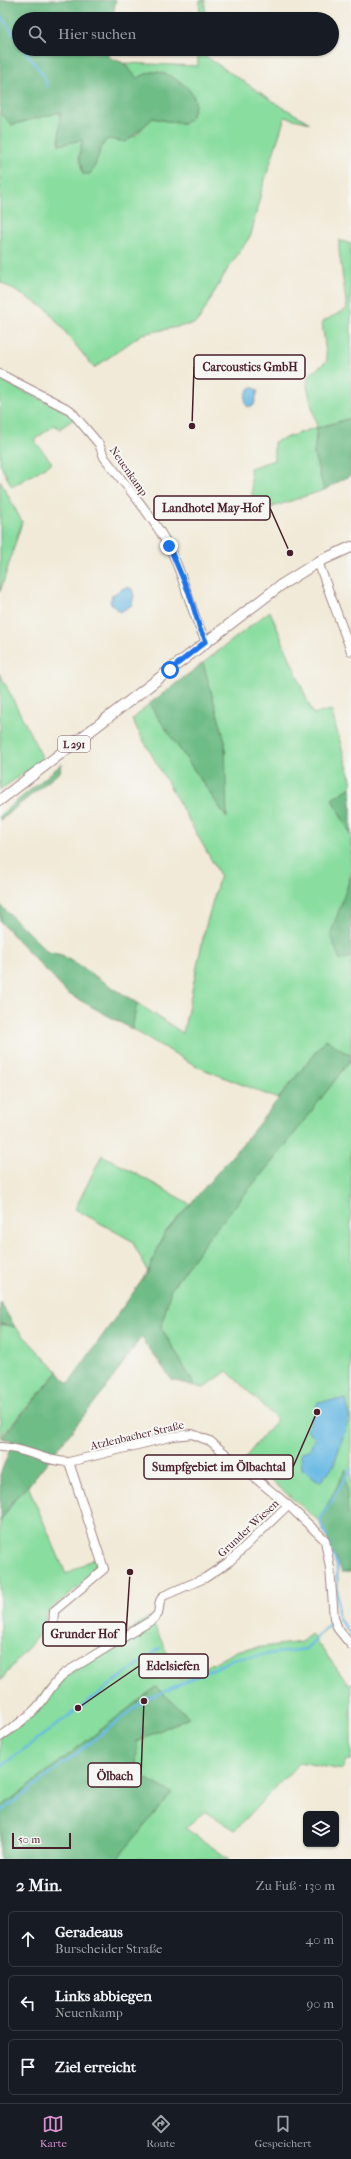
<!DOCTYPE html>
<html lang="de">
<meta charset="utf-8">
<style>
:root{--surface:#171b24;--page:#20242c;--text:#f1f3f6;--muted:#9ea1a6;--line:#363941;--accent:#d690ce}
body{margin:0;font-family:"IM FELL French Canon",serif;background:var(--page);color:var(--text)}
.controls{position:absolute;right:12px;bottom:12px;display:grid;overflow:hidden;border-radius:6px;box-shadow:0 1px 3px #0004}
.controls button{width:36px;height:36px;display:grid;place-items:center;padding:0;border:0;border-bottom:1px solid var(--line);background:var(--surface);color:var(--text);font:20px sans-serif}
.scale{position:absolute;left:12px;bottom:10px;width:59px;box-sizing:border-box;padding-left:4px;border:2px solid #4a1f2b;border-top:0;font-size:11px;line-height:14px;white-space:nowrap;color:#4a1f2b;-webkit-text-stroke:3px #f6f6f2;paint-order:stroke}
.stop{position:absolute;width:12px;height:12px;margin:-9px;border:3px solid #1a73e8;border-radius:50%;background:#fff}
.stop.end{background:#1a73e8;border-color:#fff;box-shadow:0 1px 4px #0008}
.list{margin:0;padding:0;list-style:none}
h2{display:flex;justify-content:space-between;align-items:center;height:52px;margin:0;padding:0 16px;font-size:17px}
h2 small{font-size:13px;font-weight:400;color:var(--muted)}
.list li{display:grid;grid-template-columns:26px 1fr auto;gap:12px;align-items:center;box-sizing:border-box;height:56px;margin:0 8px 8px;padding:0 8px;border:1px solid var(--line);border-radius:6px}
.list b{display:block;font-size:15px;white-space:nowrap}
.list p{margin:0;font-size:13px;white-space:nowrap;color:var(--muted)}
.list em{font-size:13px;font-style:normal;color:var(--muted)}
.icon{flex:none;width:22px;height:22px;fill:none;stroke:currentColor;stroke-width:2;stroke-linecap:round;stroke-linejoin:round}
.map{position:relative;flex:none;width:351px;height:1859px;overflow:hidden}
.search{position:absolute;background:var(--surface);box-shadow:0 1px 3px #0004;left:12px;right:12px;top:12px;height:44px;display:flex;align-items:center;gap:10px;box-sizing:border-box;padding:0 14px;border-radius:22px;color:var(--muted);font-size:15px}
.sheet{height:244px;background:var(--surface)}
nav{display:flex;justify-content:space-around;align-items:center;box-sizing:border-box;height:56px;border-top:1px solid var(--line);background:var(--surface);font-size:11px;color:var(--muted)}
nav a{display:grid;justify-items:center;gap:2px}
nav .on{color:var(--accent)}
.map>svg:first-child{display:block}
.green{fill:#88dd9f;stroke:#697e65}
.forest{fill:#6ebc86;stroke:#5c6e58}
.water{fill:#69bae4;stroke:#5a6c88}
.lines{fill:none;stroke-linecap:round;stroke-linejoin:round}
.stream{stroke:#69bae4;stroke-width:2.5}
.minor-casing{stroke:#9e8482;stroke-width:10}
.major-casing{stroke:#9e8482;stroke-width:12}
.minor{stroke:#fff;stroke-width:8}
.major{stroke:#fff;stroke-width:10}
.route{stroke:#1a73e8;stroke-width:5}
.labels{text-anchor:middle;stroke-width:4;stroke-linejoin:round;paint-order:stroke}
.shield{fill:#f6f6f2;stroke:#7e6067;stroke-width:1}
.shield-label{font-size:10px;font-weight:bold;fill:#4a1f2b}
.street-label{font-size:11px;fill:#4a1f2b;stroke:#f6f6f2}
.leader{fill:none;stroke:#4a1f2b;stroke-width:1.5}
.callout-dot{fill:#4a1f2b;stroke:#f6f6f2;stroke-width:1.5}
.callout{fill:#f6f6f2;stroke:#4a1f2b;stroke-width:1.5}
.callout-label{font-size:12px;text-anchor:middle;font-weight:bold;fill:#4a1f2b}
</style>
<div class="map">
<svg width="351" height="1859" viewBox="0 0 351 1859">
<rect width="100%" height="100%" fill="#f6f6f2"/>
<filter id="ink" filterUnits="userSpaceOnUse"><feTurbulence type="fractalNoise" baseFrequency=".025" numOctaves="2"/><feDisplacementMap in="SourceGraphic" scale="8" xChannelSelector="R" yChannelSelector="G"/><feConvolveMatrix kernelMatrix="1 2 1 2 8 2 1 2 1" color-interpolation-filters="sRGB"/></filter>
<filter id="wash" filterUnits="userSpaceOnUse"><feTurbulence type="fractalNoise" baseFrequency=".012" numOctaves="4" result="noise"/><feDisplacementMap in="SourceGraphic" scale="16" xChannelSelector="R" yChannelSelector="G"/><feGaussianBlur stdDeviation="0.9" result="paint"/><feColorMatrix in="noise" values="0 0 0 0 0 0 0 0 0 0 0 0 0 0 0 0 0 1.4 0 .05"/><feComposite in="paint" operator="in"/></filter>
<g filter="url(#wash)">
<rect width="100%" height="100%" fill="#f1ead8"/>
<g class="green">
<polygon points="200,0 205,0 205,19 199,19"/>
<path d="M198 49H205V56L279 105 310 123 285 117 261 192 251 235 227 270 197 323 142 334 94 368 47 309 0 282V113L12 125 60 112 59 144 82 140 79 157 83 174 95 166 98 150 107 139 135 136 152 118 182 124 190 120C191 115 196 107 195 102 194 87 166 70 152 72 147 73 142 76 137 78L124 63 198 66Z"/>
<polygon points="339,240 351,244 351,418 317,428 314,454 324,490 248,515 253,505 250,468 274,460 274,442 317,427 307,386 308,376 327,361 322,322 347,309 339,250"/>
<path d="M0 379C24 395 54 400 74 419L59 429 55 425 34 440 52 463 12 487 0 464Z"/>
<polygon points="0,480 22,522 0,592"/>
<polygon points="270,611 313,714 331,710 351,780 351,787 332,799 351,835 351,876 347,887 340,960 351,957 351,1056 326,1039 278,1099 198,1067 132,1029 137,1003 183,1033 205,929 220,875 132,720 149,704 226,817 225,741 203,663"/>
<polygon points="0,674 43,759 0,790"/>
<polygon points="351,1059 351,1566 320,1519 319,1521 245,1458 277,1419 227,1371 204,1388 195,1386 161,1327 171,1289 209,1237 285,1146"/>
<polygon points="102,1155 190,1204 164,1234 148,1272 132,1241 75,1209"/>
<polygon points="0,1324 15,1327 58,1372 0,1438"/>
<polygon points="28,1486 66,1574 95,1558 100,1568 45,1615 46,1626 0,1681 0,1522 17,1496"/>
<polygon points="150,1617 180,1680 239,1650 301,1642 311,1634 348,1684 351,1682 351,1760 346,1760 342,1770 300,1762 235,1830 205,1811 185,1828 229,1859 117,1859 171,1793 136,1773 137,1741 189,1717 156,1687 0,1808 0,1734 24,1717 56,1676"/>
</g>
<g class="forest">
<path d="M0 0H116L112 19H19V49H108L110 58 122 62 137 78C142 76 147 73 152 72 166 70 194 87 195 102 196 107 191 115 190 120L182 124 153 118 126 142 107 139C97 152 99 161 90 174H83L79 157 82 140 59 145 60 112 12 125 0 113Z"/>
<polygon points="351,418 351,475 324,490 314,454 317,428"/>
<polygon points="203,663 225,741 227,818 149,704"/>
<polygon points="62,764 60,772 0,820 0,815"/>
<polygon points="351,787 351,835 332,799"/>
<polygon points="351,876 351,957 340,960 330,935"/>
<polygon points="0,905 48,952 62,955 137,1003 132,1029 67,993 0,921"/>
<polygon points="326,1039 351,1056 351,1059 285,1146 209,1237 171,1289 161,1327 195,1386 172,1380 141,1337 106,1388 28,1486 17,1496 0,1522 0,1475 13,1441 2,1438 58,1372 68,1384 148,1272 164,1234 245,1141"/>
<polygon points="0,1302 15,1327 0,1324"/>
<polygon points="346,1469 348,1514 351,1513 351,1572 342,1572 319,1521"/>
<polygon points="156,1687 189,1717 137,1741 136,1773 172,1793 117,1859 0,1859 0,1808"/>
</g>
<g class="water">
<path d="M252 387 258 390 254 405 248 407 246 405C244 398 246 390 252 387Z"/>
<polygon points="126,587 132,589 134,595 132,605 120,612 110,603 112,595"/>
<polygon points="346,1399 349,1418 333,1467 320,1482 302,1469 301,1453 310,1449 315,1437 307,1430 318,1402"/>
</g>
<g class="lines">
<g class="stream">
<polyline points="0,15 19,42"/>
<polyline points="24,49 45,78 47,87"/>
<polyline points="327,1537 320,1520 351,1469"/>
<polyline points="329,1544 337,1566 338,1617 351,1635"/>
<polyline points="0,1767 160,1648"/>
<polyline points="0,1813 144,1701 234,1659 306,1649 330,1623"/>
</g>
</g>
</g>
<g filter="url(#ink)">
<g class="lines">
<defs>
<g id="minor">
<path d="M0 374 70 410 99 444 104 457C126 486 152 515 169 547 185 577 190 612 206 641"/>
<polyline points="318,562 351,651"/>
<path d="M0 1447C25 1447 44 1462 69 1462L174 1436 192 1434 210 1441 288 1505 325 1540 330 1568 334 1618 338 1629 351 1645"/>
<polyline points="53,1626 54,1611 104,1569 69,1462"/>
<path d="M0 1737C14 1727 28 1718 39 1705 48 1694 53 1682 65 1673L152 1620 158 1614 160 1601 163 1596 205 1578 230 1561 288 1505"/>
</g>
<polyline id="major" points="0,800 281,585 318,562 351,547"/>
</defs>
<use href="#minor" class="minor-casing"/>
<use href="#major" class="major-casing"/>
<use href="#minor" class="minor"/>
<use href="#major" class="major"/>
</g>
</g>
<g class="lines" filter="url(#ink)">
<polyline class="route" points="169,546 189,593 200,629 206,641 170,670"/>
</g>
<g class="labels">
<rect class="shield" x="58" y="736" width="32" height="16" rx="3"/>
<g class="shield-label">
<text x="74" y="748">L 291</text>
</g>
<g class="street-label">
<text transform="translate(129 471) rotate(55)" y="4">Neuenkamp</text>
<text transform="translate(137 1435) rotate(-13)" y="4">Atzlenbacher Straße</text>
<text transform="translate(248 1528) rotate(-43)" y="4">Grunder Wiesen</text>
</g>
</g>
<path class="leader" d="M192 426L194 367M290 553L270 508M317 1412L293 1467M130 1572L126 1634M78 1708L139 1666M144 1701L141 1775"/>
<g class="callout-dot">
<circle cx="192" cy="426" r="4"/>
<circle cx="290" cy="553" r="4"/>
<circle cx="317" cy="1412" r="4"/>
<circle cx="130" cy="1572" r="4"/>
<circle cx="78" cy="1708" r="4"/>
<circle cx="144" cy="1701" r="4"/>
</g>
<g class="callout">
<rect x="194" y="355" width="111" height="24" rx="4"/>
<rect x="154" y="496" width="116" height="24" rx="4"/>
<rect x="144" y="1455" width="149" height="24" rx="4"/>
<rect x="43" y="1622" width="83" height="24" rx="4"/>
<rect x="139" y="1654" width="69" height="24" rx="4"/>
<rect x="88" y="1763" width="53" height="24" rx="4"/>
</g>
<g class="callout-label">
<text x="250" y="371">Carcoustics GmbH</text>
<text x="212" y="512">Landhotel May-Hof</text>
<text x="219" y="1471">Sumpfgebiet im Ölbachtal</text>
<text x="84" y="1638">Grunder Hof</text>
<text x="173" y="1670">Edelsiefen</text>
<text x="115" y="1780">Ölbach</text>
</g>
</svg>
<div class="controls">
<button><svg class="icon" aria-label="layers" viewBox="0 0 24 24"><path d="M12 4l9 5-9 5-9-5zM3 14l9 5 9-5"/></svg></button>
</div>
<div class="scale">50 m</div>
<div class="stop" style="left:170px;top:670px"></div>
<div class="stop end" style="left:169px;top:546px"></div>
<div class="search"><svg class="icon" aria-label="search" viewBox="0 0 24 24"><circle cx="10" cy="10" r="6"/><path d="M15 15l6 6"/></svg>Hier suchen</div>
</div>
<section class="sheet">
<h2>2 Min.<small>Zu Fuß · 130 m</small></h2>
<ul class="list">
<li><svg class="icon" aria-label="ahead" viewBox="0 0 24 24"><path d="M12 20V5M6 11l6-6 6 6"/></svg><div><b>Geradeaus</b><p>Burscheider Straße</p></div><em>40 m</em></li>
<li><svg class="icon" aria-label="left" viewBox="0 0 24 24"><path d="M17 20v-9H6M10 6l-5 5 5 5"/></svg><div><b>Links abbiegen</b><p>Neuenkamp</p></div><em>90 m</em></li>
<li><svg class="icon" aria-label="arrive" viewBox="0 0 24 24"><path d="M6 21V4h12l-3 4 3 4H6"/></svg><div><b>Ziel erreicht</b></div></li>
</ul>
</section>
<nav>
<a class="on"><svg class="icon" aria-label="map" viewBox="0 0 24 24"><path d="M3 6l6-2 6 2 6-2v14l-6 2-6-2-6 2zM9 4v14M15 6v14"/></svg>Karte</a>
<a><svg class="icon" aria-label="directions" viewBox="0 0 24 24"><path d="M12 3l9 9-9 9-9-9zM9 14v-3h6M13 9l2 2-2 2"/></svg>Route</a>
<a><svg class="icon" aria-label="saved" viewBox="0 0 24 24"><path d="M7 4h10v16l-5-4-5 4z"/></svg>Gespeichert</a>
</nav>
